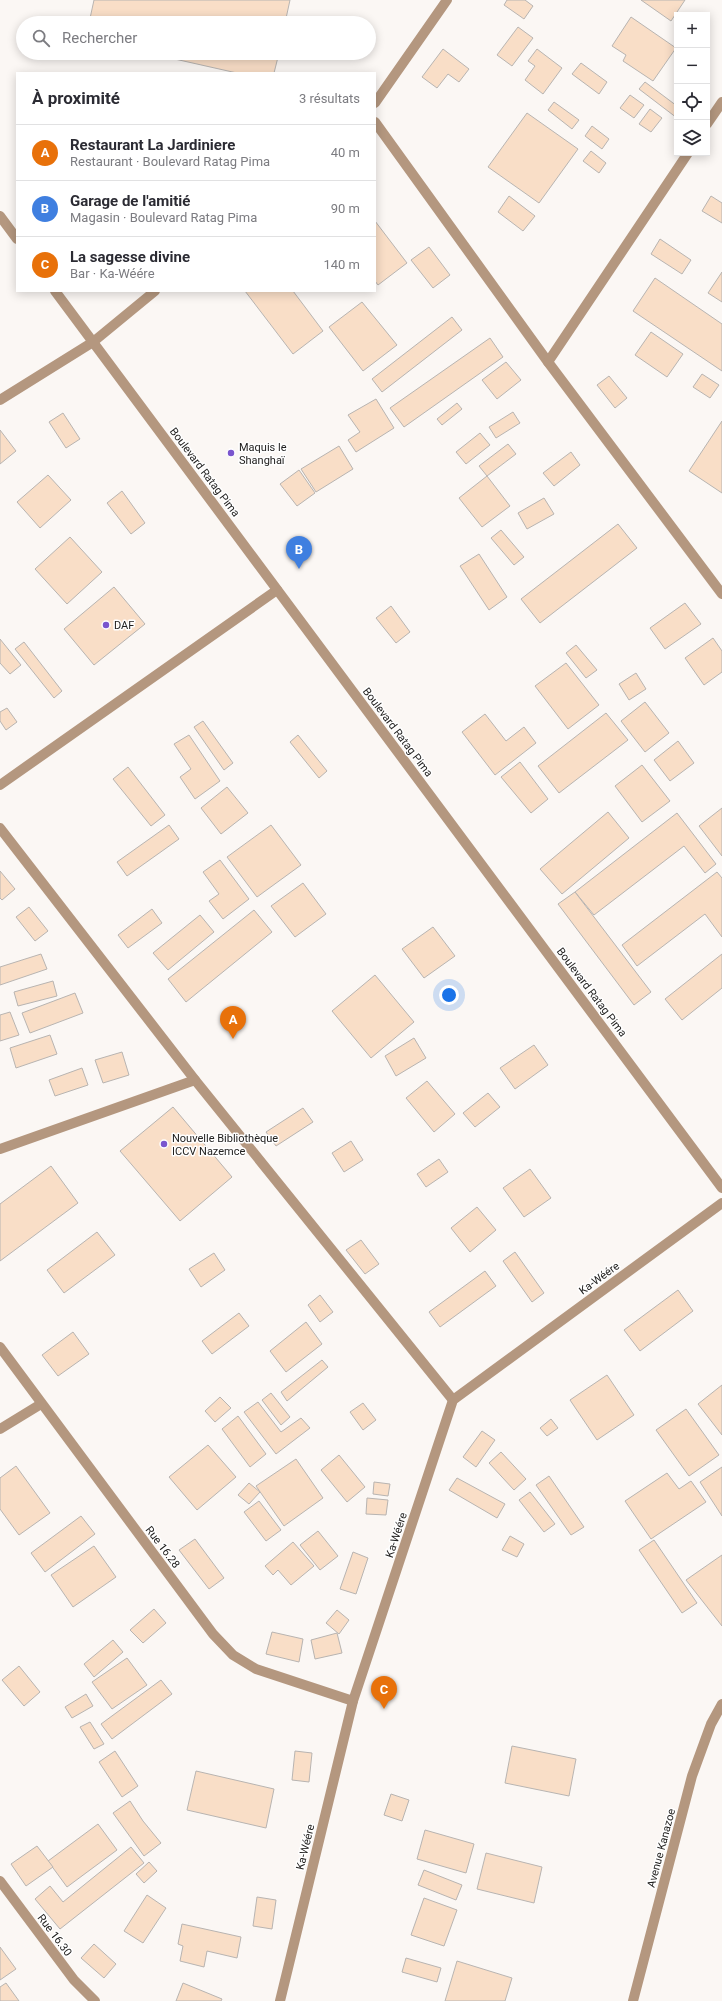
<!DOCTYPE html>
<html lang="fr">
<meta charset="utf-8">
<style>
:root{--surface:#fff;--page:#f2f2f3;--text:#2b2b33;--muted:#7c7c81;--line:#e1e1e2;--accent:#7a55ce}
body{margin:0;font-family:Roboto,sans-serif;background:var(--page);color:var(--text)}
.controls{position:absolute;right:12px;top:12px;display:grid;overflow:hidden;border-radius:0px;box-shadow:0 2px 10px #0003}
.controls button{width:36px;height:36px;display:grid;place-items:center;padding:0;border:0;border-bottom:1px solid var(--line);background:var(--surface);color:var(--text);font:20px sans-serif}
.you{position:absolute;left:449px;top:995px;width:14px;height:14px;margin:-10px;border:3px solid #fff;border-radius:50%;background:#1a73e8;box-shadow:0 0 0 6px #1a73e833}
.badge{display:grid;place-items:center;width:26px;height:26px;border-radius:50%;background:var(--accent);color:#fff;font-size:13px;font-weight:700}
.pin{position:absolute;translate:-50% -33px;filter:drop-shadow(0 1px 2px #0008)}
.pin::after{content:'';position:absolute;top:21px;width:14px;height:12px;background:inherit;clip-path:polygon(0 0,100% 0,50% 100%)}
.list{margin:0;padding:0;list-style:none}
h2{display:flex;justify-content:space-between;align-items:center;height:52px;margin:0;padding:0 16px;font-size:17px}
h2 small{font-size:13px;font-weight:400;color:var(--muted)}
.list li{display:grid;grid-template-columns:26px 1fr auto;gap:12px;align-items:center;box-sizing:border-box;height:56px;padding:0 16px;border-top:1px solid var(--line)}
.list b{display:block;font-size:15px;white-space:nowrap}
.list p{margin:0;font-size:13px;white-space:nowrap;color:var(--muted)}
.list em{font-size:13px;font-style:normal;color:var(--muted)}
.icon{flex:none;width:22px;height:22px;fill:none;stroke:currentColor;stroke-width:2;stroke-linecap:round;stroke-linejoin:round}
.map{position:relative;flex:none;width:722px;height:2001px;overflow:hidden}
.search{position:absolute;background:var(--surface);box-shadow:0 2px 10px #0003;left:16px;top:16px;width:360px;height:44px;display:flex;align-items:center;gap:10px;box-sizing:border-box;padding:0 14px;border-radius:22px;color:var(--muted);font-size:15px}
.panel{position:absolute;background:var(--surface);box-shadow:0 2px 10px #0003;left:16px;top:72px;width:360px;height:220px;border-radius:0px}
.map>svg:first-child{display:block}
.building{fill:#f9dec7;stroke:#b8b4b1}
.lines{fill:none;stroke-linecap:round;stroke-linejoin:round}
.minor{stroke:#b4977f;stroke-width:10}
.tertiary{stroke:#b4977f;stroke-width:10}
.poi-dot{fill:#7a55ce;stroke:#fff;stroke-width:1.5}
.labels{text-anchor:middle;stroke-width:3;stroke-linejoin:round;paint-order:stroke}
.poi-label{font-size:11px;fill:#222120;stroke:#fff;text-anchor:start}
.street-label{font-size:11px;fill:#222120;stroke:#fff}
</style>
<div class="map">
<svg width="722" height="2001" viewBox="0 0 722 2001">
<rect width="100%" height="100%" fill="#fbf7f4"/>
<g class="building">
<polygon points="94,0 290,0 285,23 89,23"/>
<polygon points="507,0 525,0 533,6 524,19 504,5"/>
<polygon points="641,0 685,0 671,21"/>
<polygon points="631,17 676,48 653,81 623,61 626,55 612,46"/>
<polygon points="518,27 533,38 512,66 497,55"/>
<polygon points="443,49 469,69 459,82 448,74 437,88 422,77"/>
<polygon points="537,49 562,68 543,94 525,80 535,66 528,61"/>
<polygon points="148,53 279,53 274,73 237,73"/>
<polygon points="581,63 607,82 599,94 572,74"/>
<polygon points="645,82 677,106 677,118 639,89"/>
<polygon points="630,95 644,105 634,118 620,108"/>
<polygon points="554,102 579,120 572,129 548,110"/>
<polygon points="650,109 662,118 651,132 639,124"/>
<polygon points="527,113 578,149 539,203 488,167"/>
<polygon points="592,126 609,139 602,149 585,136"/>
<polygon points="591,151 606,163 599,173 583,161"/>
<polygon points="509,196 535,216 523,231 498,212"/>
<polygon points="711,196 722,203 722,223 702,211"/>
<polygon points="375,221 407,263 378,285 375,281"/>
<polygon points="660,239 691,260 682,274 651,254"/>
<polygon points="429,247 450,275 433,288 411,260"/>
<polygon points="722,272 722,302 708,293"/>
<polygon points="655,278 722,324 722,371 633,311"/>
<polygon points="245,291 293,291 323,331 293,354"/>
<polygon points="362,302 397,345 363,371 329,327"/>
<polygon points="452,317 462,330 382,392 372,379"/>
<polygon points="651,332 683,354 667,377 635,355"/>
<polygon points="490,338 503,357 404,427 390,408"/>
<polygon points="506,362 521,380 497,399 482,380"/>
<polygon points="702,374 719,385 710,398 693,387"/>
<polygon points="609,376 627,398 615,408 597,385"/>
<polygon points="376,399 394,428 356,452 348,440 360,432 348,415"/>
<polygon points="457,403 462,409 442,425 437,419"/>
<polygon points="513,412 520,423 496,438 489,427"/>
<polygon points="63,413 80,439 66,448 49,422"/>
<polygon points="722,421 722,493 689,471"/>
<polygon points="0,430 16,451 0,464"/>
<polygon points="480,433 490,445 466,464 456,452"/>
<polygon points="508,444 516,454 487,476 479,466"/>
<polygon points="339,446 353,469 316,492 301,469"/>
<polygon points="571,452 580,465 554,486 543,473"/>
<polygon points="299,470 315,493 297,506 280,484"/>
<polygon points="48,475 71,500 40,528 17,502"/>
<polygon points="487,476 510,506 482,527 459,498"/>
<polygon points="122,491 145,523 131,534 107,503"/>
<polygon points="544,498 554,514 527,529 518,513"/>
<polygon points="618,524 637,548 540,623 521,599"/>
<polygon points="501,530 524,557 514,565 491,538"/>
<polygon points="70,537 102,572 67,604 35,569"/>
<polygon points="479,554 507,597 489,610 460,566"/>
<polygon points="114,587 145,624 94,665 64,629"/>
<polygon points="685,603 701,624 665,649 650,628"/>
<polygon points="391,606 410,632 396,643 376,618"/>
<polygon points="713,638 722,651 722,672 704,685 685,658"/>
<polygon points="0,639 21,665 10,674 0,663"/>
<polygon points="24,642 62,691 54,698 15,649"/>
<polygon points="576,645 597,670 586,678 566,653"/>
<polygon points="566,663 599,705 568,729 535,686"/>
<polygon points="636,673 646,689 629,700 619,684"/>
<polygon points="645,702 669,733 645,752 621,721"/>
<polygon points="7,708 17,722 6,730 0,721 0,712"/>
<polygon points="606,713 628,740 559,793 538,766"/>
<polygon points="485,714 506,741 524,727 536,743 495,775 462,732"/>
<polygon points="203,721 233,763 224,770 194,727"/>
<polygon points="189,735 220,781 195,799 180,777 191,769 174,744"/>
<polygon points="298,735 327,771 319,778 290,742"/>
<polygon points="678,741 694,763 670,781 654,760"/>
<polygon points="520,762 548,799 531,813 501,777"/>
<polygon points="642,765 670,801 642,822 615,786"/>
<polygon points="128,767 165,815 151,826 113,779"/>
<polygon points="227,787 248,813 221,834 201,808"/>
<polygon points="722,808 722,856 699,826"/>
<polygon points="608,812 629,838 562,894 540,869"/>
<polygon points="677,813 716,864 705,873 684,846 594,915 575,892"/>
<polygon points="169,825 179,839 127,876 117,862"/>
<polygon points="271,825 301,865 257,897 227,857"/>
<polygon points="220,860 249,899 223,919 209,901 219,894 203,872"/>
<polygon points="0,871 15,889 2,900 0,898"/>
<polygon points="717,872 722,878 722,937 705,914 637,966 622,945"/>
<polygon points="303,883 326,914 295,937 271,906"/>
<polygon points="575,892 651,992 634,1005 558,904"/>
<polygon points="29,907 48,931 35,941 16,917"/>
<polygon points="152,909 162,923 128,948 118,935"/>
<polygon points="254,910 272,932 186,1002 168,979"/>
<polygon points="200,915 214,932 168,970 153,953"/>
<polygon points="433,927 455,956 424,978 402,949"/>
<polygon points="41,954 47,969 0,985 0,967"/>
<polygon points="722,954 722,988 682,1020 665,999"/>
<polygon points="375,975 414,1022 371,1058 332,1011"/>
<polygon points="53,981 57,996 18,1006 14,992"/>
<polygon points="75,993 83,1013 30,1033 22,1013"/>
<polygon points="10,1012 19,1035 0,1041 0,1015"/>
<polygon points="50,1035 57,1054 16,1068 10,1048"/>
<polygon points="414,1038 426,1058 396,1076 385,1056"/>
<polygon points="534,1045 548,1065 515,1089 500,1068"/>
<polygon points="122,1052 129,1075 103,1083 95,1060"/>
<polygon points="82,1068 88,1085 55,1096 49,1080"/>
<polygon points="427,1081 455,1114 434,1132 406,1098"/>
<polygon points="488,1093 500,1107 475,1127 463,1113"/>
<polygon points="173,1107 232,1177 180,1221 120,1151"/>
<polygon points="303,1108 313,1122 276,1146 266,1132"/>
<polygon points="351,1141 363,1160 344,1172 332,1153"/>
<polygon points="439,1159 448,1172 426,1187 417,1174"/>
<polygon points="51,1166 78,1203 0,1261 0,1204"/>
<polygon points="530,1169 551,1198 524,1217 503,1188"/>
<polygon points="477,1207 496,1230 470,1252 451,1228"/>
<polygon points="97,1232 115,1255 64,1293 47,1270"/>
<polygon points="361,1240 379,1264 365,1274 346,1250"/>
<polygon points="515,1252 544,1293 532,1302 503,1261"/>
<polygon points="214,1253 225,1270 201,1287 189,1269"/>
<polygon points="485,1271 496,1286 440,1327 429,1312"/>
<polygon points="678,1290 693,1311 640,1351 624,1330"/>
<polygon points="320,1295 333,1312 320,1322 308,1305"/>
<polygon points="239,1313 249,1326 212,1354 202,1341"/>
<polygon points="306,1322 322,1344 286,1372 270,1351"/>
<polygon points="73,1332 89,1354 58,1376 42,1355"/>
<polygon points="322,1360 328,1367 287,1401 281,1392"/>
<polygon points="607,1375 634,1415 597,1440 570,1400"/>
<polygon points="722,1385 722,1435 698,1404"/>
<polygon points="271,1393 290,1417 281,1425 262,1400"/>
<polygon points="220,1397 231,1408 215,1422 205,1411"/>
<polygon points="258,1402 281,1432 301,1418 310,1428 276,1454 244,1412"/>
<polygon points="363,1403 376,1420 363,1430 350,1412"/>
<polygon points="686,1409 719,1455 689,1476 656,1430"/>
<polygon points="238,1416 266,1454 250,1467 222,1429"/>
<polygon points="551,1419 558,1428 547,1436 540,1428"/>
<polygon points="482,1431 495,1440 476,1467 463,1457"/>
<polygon points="208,1445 236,1477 197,1510 169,1477"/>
<polygon points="501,1452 526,1479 514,1490 489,1463"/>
<polygon points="339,1455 365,1487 347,1502 321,1470"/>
<polygon points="296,1459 323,1498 284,1526 256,1486"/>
<polygon points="16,1466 50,1513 19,1535 0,1509 0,1478"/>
<polygon points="722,1467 722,1516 700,1482"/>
<polygon points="667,1473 679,1489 691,1481 706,1502 651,1539 625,1501"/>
<polygon points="549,1476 584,1527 571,1535 536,1485"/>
<polygon points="457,1478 505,1504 497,1518 449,1490"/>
<polygon points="374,1482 390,1484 388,1496 373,1494"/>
<polygon points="249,1483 260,1492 249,1504 238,1495"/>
<polygon points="530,1492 555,1524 544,1532 519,1500"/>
<polygon points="367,1498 388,1500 386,1515 366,1514"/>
<polygon points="259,1501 281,1530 266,1541 244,1512"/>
<polygon points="81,1516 95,1534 45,1572 31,1553"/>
<polygon points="318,1531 338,1556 320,1570 300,1545"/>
<polygon points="510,1536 524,1544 517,1557 502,1550"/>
<polygon points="195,1539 224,1578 209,1589 179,1550"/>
<polygon points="654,1540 697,1603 682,1613 639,1550"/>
<polygon points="293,1542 314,1566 291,1585 278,1570 273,1575 265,1566"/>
<polygon points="94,1546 116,1577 73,1607 51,1575"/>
<polygon points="353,1552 368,1558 356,1594 340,1589"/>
<polygon points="722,1555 722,1626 686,1580"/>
<polygon points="154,1609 166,1623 143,1643 130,1630"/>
<polygon points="337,1610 349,1620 339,1634 326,1623"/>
<polygon points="272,1632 303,1639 299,1662 266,1654"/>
<polygon points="337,1633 342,1653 315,1659 311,1640"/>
<polygon points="113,1640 123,1652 94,1677 84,1664"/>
<polygon points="127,1658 147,1685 112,1709 92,1682"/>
<polygon points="19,1666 40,1692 24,1706 2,1680"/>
<polygon points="161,1680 172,1694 112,1739 101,1724"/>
<polygon points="86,1694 93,1706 72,1718 65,1707"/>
<polygon points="90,1722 104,1744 94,1749 80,1727"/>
<polygon points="512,1746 576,1759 569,1796 505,1783"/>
<polygon points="115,1751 138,1786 122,1797 99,1762"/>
<polygon points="295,1751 312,1753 309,1782 292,1780"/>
<polygon points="196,1771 274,1789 266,1828 187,1810"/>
<polygon points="391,1794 409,1800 402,1821 384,1815"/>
<polygon points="130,1801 143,1821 161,1843 144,1856 113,1813"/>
<polygon points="98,1824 117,1850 67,1887 48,1861"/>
<polygon points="425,1830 474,1844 466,1873 417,1859"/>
<polygon points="37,1846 53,1867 26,1886 11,1864"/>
<polygon points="131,1847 144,1863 60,1929 35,1899 50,1886 63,1902"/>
<polygon points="486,1853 542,1867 534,1903 477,1889"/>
<polygon points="149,1862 157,1871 144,1883 136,1874"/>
<polygon points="424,1870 462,1885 456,1900 418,1885"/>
<polygon points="147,1895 166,1908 143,1943 124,1931"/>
<polygon points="257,1897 276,1900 272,1929 253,1926"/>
<polygon points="424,1898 457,1910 444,1946 411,1935"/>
<polygon points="182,1924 241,1937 237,1958 207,1951 204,1967 180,1961 183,1946 178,1944"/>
<polygon points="94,1944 116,1964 104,1978 81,1958"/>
<polygon points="0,1947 16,1969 0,1980"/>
<polygon points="406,1958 441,1968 437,1982 402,1972"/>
<polygon points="457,1961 512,1978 505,2001 445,2001"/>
<polygon points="6,1983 19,2001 0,2001 0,1987"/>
<polygon points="183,1983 222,1999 221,2001 176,2001"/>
</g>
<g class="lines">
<g class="minor">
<polyline points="375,103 447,0"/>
<polyline points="375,122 548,362 722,594"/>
<polyline points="707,124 722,102"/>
<polyline points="548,362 688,153"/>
<polyline points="0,400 93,342 155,291"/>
<polyline points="0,785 277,590"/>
<polyline points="0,828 195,1080 453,1400"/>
<polyline points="0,1149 195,1080"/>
<polyline points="0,1347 213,1634 233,1655 256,1669 353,1701"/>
<polyline points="0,1429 41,1404"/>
<polyline points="0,1881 74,1980 95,2001"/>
<polyline points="280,2001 353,1701 453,1400 722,1203"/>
</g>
<g class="tertiary">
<polyline points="0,216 17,239"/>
<polyline points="55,291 722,1188"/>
<polyline points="633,2001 692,1776 711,1724 722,1704"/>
</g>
</g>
<g class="poi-dot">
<circle cx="231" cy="453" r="4"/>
<circle cx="106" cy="625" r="4"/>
<circle cx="164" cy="1144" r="4"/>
</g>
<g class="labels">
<g class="poi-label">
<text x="239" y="451">Maquis le<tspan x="239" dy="13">Shanghaï</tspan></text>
<text x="114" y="629">DAF</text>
<text x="172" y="1142">Nouvelle Bibliothèque<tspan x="172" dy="13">ICCV Nazemce</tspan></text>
</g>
<g class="street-label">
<text transform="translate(205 472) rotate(53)" y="4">Boulevard Ratag Pima</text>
<text transform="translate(398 732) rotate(53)" y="4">Boulevard Ratag Pima</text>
<text transform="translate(592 992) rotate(53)" y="4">Boulevard Ratag Pima</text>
<text transform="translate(599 1278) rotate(-36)" y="4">Ka-Wéére</text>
<text transform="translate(396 1535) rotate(-72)" y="4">Ka-Wéére</text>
<text transform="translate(163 1547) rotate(53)" y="4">Rue 16.28</text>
<text transform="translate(305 1847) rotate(-76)" y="4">Ka-Wéére</text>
<text transform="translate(661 1848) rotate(-75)" y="4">Avenue Kanazoe</text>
<text transform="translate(55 1935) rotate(53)" y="4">Rue 16.30</text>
</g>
</g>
</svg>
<div class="controls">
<button>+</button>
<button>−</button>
<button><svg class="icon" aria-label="locate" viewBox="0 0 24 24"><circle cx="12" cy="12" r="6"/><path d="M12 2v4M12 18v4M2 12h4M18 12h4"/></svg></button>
<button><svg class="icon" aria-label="layers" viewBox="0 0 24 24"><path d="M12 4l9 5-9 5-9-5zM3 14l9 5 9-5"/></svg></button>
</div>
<div class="you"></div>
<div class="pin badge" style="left:233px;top:1039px;background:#e8710a">A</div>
<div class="pin badge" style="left:299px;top:569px;background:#3f7fe0">B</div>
<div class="pin badge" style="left:384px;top:1709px;background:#e8710a">C</div>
<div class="search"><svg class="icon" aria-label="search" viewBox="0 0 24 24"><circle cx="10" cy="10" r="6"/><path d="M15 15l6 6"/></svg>Rechercher</div>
<section class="panel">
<h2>À proximité<small>3 résultats</small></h2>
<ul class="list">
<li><span class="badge" style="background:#e8710a">A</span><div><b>Restaurant La Jardiniere</b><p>Restaurant · Boulevard Ratag Pima</p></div><em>40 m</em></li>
<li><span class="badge" style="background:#3f7fe0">B</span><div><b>Garage de l'amitié</b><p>Magasin · Boulevard Ratag Pima</p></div><em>90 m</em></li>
<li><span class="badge" style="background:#e8710a">C</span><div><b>La sagesse divine</b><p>Bar · Ka-Wéére</p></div><em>140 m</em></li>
</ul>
</section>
</div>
